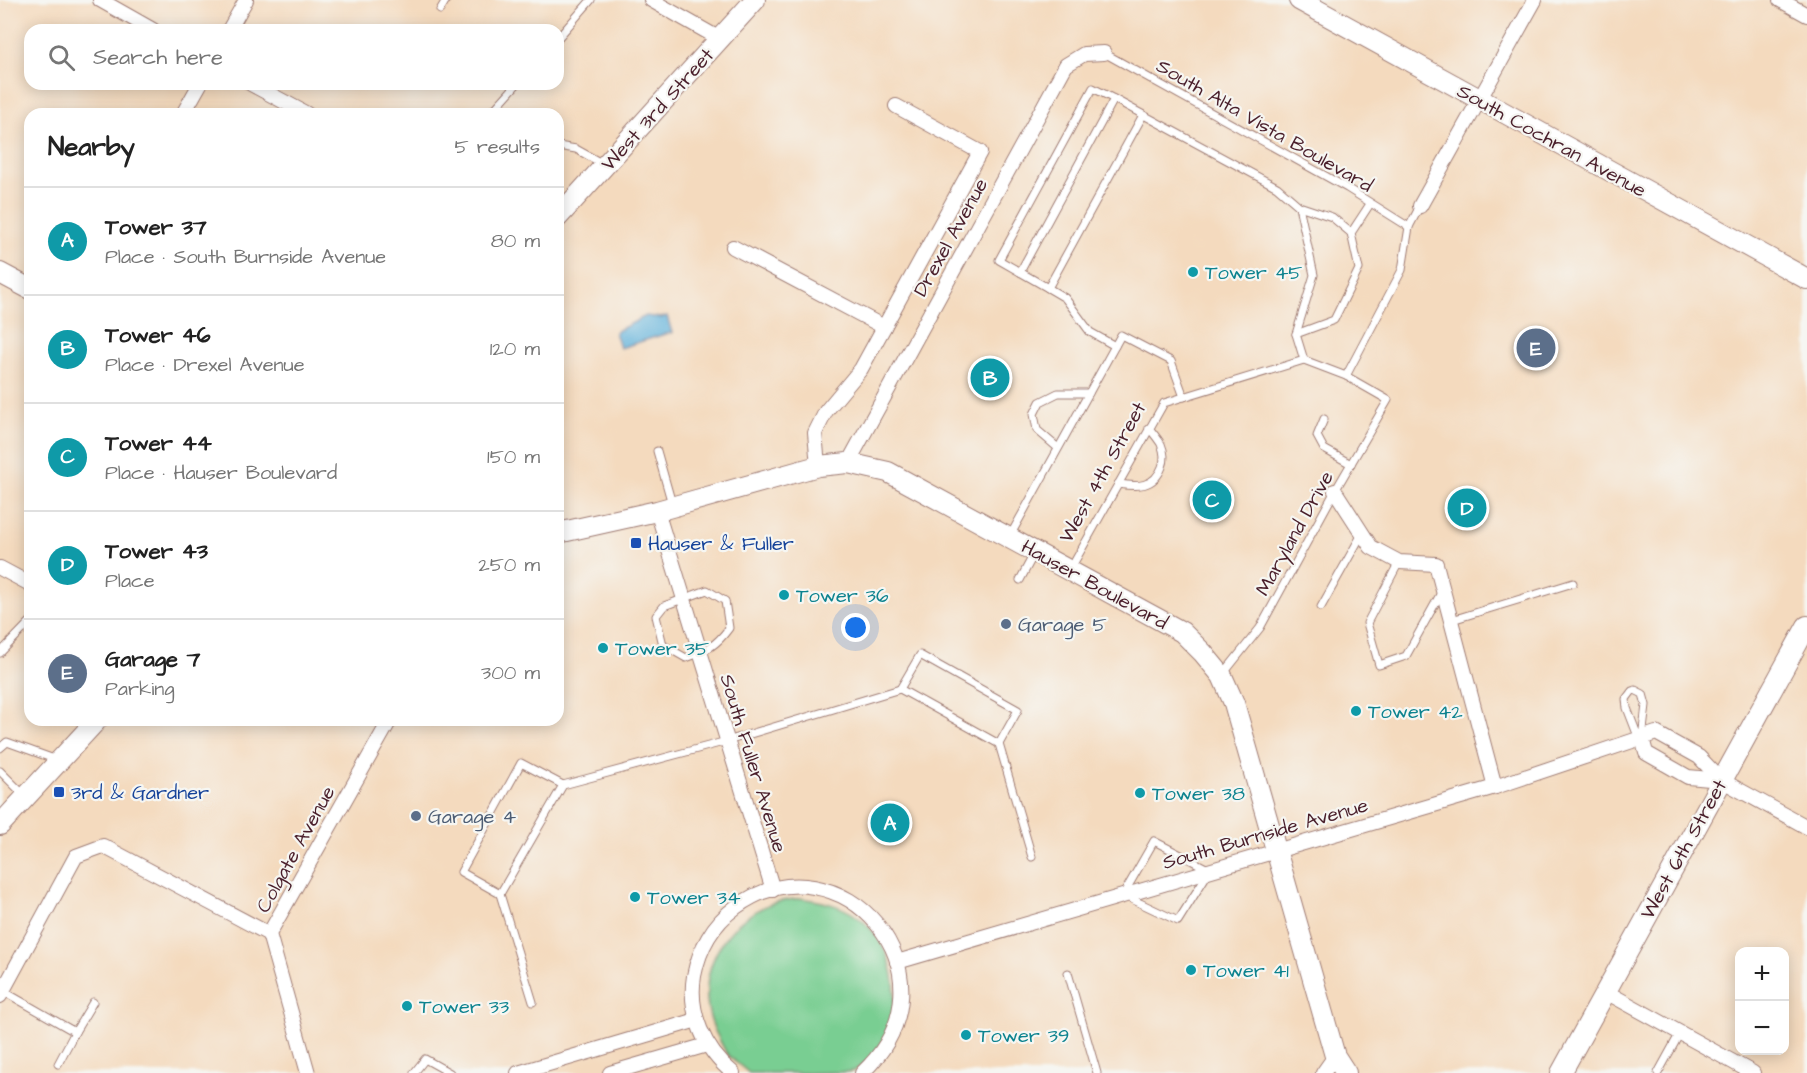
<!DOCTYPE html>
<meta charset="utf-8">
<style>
:root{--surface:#fff;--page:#f6f6f6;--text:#222;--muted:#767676;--line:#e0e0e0;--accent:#c8321e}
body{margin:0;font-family:"Architects Daughter",sans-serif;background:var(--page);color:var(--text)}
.controls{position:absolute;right:18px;bottom:18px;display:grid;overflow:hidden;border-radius:12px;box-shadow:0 3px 15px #0003}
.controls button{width:54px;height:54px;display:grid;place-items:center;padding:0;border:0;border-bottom:2px solid var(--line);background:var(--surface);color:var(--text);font:30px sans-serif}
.you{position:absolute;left:856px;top:628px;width:21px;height:21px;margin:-15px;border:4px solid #fff;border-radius:50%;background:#1a73e8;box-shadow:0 0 0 9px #1a73e833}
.badge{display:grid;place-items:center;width:39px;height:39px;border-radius:50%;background:var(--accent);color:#fff;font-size:20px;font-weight:700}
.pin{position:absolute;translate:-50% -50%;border:3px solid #fff;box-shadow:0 2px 6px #0006}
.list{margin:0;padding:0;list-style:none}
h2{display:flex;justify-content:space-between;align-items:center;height:78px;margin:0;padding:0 24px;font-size:26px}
h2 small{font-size:20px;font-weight:400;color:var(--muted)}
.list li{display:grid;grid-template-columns:39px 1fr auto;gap:18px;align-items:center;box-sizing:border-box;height:108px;padding:0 24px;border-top:2px solid var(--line)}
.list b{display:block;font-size:22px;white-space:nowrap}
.list p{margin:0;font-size:20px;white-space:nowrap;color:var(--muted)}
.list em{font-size:20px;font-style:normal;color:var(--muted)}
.icon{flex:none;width:33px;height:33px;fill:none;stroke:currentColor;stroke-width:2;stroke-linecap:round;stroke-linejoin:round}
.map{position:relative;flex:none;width:1807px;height:1073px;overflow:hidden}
.search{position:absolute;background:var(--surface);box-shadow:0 3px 15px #0003;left:24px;top:24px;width:540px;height:66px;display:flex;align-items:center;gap:15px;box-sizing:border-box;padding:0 21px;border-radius:18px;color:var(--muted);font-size:22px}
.panel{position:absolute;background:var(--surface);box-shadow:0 3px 15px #0003;left:24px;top:108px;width:540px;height:618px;border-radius:18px}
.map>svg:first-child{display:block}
.green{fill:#79ce92;stroke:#62765e;stroke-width:1.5}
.water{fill:#5fb1da;stroke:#546882;stroke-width:1.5}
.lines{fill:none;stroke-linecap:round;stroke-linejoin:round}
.lane-casing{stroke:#9f7c74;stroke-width:9}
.street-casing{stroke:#9f7c74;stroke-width:16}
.secondary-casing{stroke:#9f7c74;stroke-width:22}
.lane{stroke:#fff;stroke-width:7}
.street{stroke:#fff;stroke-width:14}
.secondary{stroke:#fff;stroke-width:20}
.culture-dot{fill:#0f9aa8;stroke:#f6f6f2;stroke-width:2}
.transit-dot{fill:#1a4fb4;stroke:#f6f6f2;stroke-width:2}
.service-dot{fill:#5c6f8a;stroke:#f6f6f2;stroke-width:2}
.labels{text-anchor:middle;stroke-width:4.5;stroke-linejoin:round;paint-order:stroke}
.street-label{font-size:20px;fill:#4a1f2b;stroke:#f6f6f2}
.culture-label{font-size:20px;fill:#0d838f;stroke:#f6f6f2;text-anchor:start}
.transit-label{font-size:20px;fill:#164399;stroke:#f6f6f2;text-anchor:start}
.service-label{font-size:20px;fill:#4e5e75;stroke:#f6f6f2;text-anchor:start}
</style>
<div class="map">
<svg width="1807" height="1073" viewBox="0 0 1807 1073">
<rect width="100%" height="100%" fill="#f6f6f2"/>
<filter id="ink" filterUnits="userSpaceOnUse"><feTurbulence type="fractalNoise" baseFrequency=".0167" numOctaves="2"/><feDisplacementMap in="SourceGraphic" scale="12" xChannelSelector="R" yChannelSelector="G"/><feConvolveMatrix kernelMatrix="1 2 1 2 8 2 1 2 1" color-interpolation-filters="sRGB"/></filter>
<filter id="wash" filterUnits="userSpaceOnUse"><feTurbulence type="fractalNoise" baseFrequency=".008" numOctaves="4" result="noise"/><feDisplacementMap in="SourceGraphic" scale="24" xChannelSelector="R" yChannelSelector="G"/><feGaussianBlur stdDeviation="1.35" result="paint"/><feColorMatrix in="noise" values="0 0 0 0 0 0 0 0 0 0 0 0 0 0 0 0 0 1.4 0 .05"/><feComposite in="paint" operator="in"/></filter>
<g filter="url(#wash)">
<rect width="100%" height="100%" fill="#f4dabe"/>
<path class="green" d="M800 898C820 901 839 904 856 916 907 951 909 1039 854 1071 846 1073 764 1073 749 1073 742 1067 734 1061 728 1055 724 1050 722 1044 719 1039 690 987 715 928 768 905 778 900 790 900 800 898Z"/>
<polygon class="water" points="646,316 661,318 667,316 672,333 665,334 620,348 615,332"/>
</g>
<g filter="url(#ink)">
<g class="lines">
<defs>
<g id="lane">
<polyline points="440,10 446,0"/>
<polyline points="558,38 591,0"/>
<polyline points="1104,53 1347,188 1409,227"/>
<polyline points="1114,99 1093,88 999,260 1048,288 1143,115"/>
<polyline points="490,114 517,84"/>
<polyline points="558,146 576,149 603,164"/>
<polyline points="1351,233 1370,204"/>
<polyline points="1020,272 1114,99 1277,187 1299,206 1314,275 1296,334 1304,360"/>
<polyline points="1048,288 1065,298 1090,332 1115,346"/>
<polyline points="1296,334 1334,320 1359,269 1351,233 1332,217 1299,206"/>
<polyline points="1346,376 1402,270 1409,227 1420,206"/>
<polyline points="1324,419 1317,436 1324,449 1351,464"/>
<polyline points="1058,448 1037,430 1034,414 1040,402 1058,393 1089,393"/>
<polyline points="657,451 672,504"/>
<path d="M1118 484C1137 487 1154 488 1162 467 1165 460 1164 451 1161 444 1158 439 1153 433 1149 428"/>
<polyline points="1010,536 1121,335 1171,361 1184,397"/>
<polyline points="1399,562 1367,623 1379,665 1406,656 1441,593"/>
<polyline points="1071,568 1164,403 1304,360 1346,376 1388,400 1335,491 1260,628 1224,673"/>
<polyline points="1020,580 1034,554"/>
<path d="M707 590 725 601 729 628C716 646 706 651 686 658L663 645 656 616 664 606Z"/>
<polyline points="1321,607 1362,534"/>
<polyline points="1452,620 1573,583"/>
<polyline points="0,653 30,622"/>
<polyline points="900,689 920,655 1018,710 999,744"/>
<polyline points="1639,739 1627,708 1626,699 1632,691 1635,690 1643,694 1646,705 1642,738"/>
<polyline points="0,748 7,742 57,760"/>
<polyline points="0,771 26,797"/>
<polygon points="1154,841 1210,870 1178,921 1123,895"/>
<polyline points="500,894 461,872 521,763 563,785"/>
<polyline points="1068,973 1097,1073"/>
<polyline points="3,991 75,1032 93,1002"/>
<polyline points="533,1002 500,894 563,785 727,741 900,689 999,744 1032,857"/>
<polyline points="58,1064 75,1032"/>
<polyline points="414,1073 425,1059 450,1073"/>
<polyline points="1658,1073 1680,1033"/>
</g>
<g id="street">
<polyline points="100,0 153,30"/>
<polyline points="651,0 720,39"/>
<polyline points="1780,0 1807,15"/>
<polyline points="229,30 246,0"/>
<polyline points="251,84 307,114"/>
<polyline points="183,114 200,84"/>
<polyline points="1420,206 1535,0"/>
<polyline points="733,247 884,327"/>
<polyline points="848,463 1066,65 1084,54 1104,53"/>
<polyline points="818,466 815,433 826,411 861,369 980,152 896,106"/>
<polyline points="1335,491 1371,547 1399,562 1436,564 1495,787"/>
<polyline points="657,511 773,890"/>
<polyline points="0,568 30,584"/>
<polyline points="1642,738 1646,753 1688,777 1721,780"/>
<polyline points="897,962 1495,787 1656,733 1699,757 1721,780 1807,827"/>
<polyline points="1606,992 1753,1073"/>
<polyline points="0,996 76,856 103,846 269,934"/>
<polyline points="308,1073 269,934 390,720"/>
<polyline points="518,1073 697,1020"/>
<polyline points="610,1073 707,1045"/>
<path d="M733 1073C704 1050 688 1012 694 976 699 949 713 924 736 907 840 831 967 975 862 1073"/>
<polyline points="1323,1073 1335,1056"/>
</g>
<g id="secondary">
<polyline points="1299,0 1807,279"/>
<polyline points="558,217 755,0"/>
<polyline points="0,273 30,289"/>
<polyline points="558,533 657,511 818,466 848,463 888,472 1182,632 1203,653 1222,676 1234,703 1335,1056 1346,1073"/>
<polyline points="0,825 97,720"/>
<polyline points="1561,1073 1807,626"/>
</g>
</defs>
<use href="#lane" class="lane-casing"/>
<use href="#street" class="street-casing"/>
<use href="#secondary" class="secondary-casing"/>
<use href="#lane" class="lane"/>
<use href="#street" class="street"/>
<use href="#secondary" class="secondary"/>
</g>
</g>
<g class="culture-dot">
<circle cx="1193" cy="272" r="6"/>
<circle cx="784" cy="595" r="6"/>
<circle cx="603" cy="648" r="6"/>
<circle cx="1356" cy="711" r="6"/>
<circle cx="1140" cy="793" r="6"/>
<circle cx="635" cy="897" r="6"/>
<circle cx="1191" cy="970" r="6"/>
<circle cx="407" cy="1006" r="6"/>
<circle cx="966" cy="1035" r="6"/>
</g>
<g class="transit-dot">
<rect x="630" y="537" width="12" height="12" rx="3"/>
<rect x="53" y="786" width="12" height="12" rx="3"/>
</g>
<g class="service-dot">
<circle cx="1006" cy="624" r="6"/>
<circle cx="416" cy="816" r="6"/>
</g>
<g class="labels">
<g class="street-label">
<text transform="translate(657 109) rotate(-48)" y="7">West 3rd Street</text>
<text transform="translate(1265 125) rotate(30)" y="7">South Alta Vista Boulevard</text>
<text transform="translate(1552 140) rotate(29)" y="7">South Cochran Avenue</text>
<text transform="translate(950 237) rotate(-61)" y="7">Drexel Avenue</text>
<text transform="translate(1102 472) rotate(-61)" y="7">West 4th Street</text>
<text transform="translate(1294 533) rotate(-61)" y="7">Maryland Drive</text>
<text transform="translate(1095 584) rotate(29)" y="7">Hauser Boulevard</text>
<text transform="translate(754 763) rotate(73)" y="7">South Fuller Avenue</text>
<text transform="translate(1265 833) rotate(-16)" y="7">South Burnside Avenue</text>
<text transform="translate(295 849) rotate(-61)" y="7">Colgate Avenue</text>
<text transform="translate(1683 849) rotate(-61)" y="7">West 6th Street</text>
</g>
<g class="culture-label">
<text x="1205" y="279">Tower 45</text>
<text x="796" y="602">Tower 36</text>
<text x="615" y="655">Tower 35</text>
<text x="1368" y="718">Tower 42</text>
<text x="1152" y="800">Tower 38</text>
<text x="647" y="904">Tower 34</text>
<text x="1203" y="977">Tower 41</text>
<text x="419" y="1013">Tower 33</text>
<text x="978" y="1042">Tower 39</text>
</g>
<g class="transit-label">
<text x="648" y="550">Hauser &amp; Fuller</text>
<text x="71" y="799">3rd &amp; Gardner</text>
</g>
<g class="service-label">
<text x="1018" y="631">Garage 5</text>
<text x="428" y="823">Garage 4</text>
</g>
</g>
</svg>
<div class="controls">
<button>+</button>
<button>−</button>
</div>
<div class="you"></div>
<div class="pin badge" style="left:890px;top:823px;background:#0f9aa8">A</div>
<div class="pin badge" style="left:990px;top:378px;background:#0f9aa8">B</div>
<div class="pin badge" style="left:1212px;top:500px;background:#0f9aa8">C</div>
<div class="pin badge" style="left:1467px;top:508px;background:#0f9aa8">D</div>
<div class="pin badge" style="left:1536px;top:348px;background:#5c6f8a">E</div>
<div class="search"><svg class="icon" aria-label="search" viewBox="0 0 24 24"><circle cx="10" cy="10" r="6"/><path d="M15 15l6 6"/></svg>Search here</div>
<section class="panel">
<h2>Nearby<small>5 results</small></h2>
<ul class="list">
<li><span class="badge" style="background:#0f9aa8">A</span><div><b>Tower 37</b><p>Place · South Burnside Avenue</p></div><em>80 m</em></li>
<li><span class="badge" style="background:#0f9aa8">B</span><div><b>Tower 46</b><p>Place · Drexel Avenue</p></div><em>120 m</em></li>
<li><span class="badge" style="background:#0f9aa8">C</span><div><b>Tower 44</b><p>Place · Hauser Boulevard</p></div><em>150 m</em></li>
<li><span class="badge" style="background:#0f9aa8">D</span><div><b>Tower 43</b><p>Place</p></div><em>250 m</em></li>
<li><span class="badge" style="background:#5c6f8a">E</span><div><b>Garage 7</b><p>Parking</p></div><em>300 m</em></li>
</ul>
</section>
</div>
